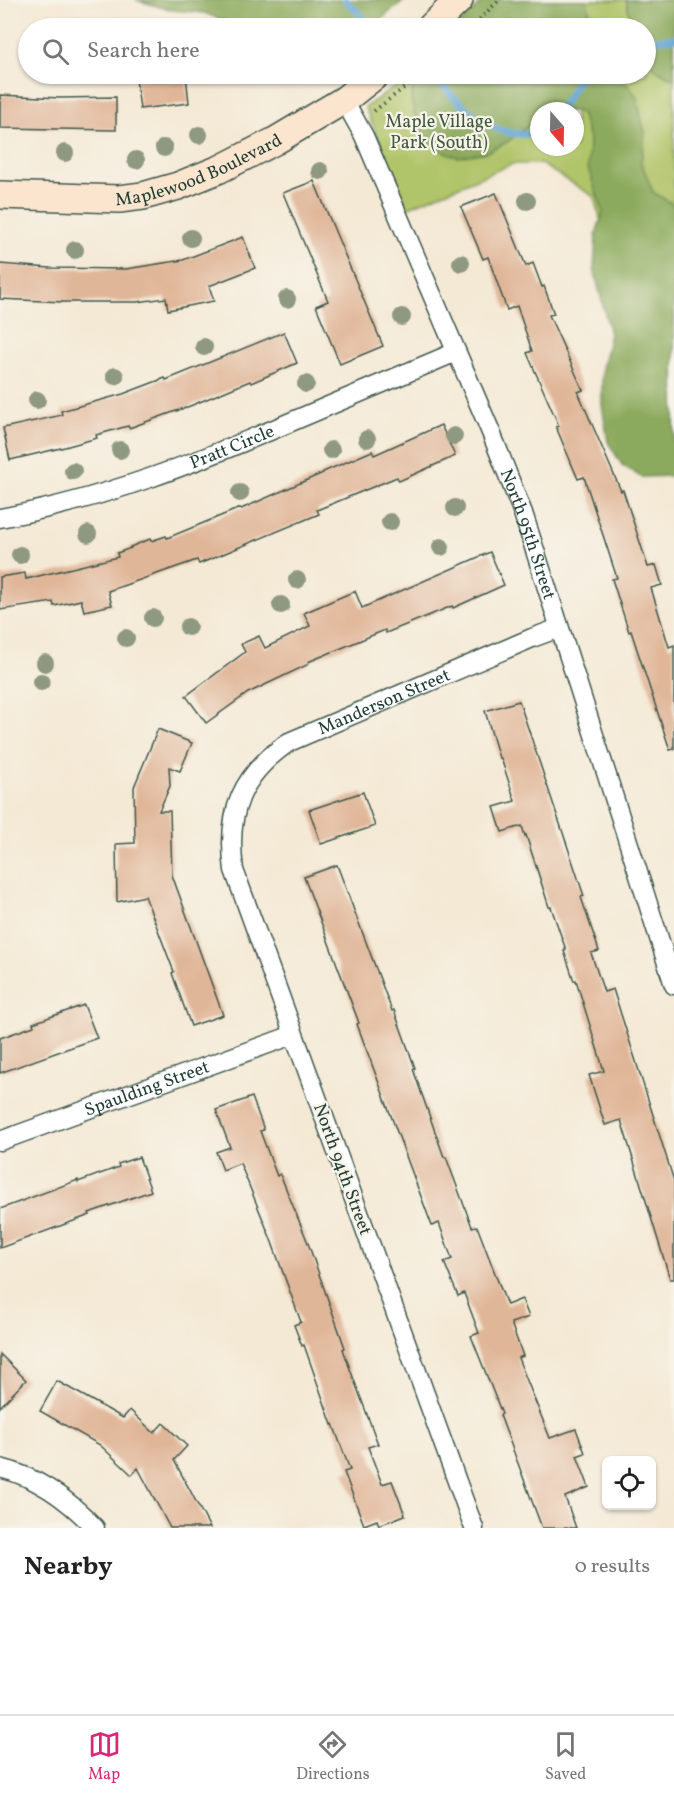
<!DOCTYPE html>
<style>
:root{--surface:#fff;--page:#f2f2f2;--text:#222;--muted:#767676;--line:#e0e0e0;--accent:#db2777}
body{margin:0;font-family:Vollkorn,serif;background:var(--page);color:var(--text)}
.controls{position:absolute;right:18px;bottom:18px;display:grid;overflow:hidden;border-radius:9px;box-shadow:0 2px 4px #0004}
.controls button{width:54px;height:54px;display:grid;place-items:center;padding:0;border:0;border-bottom:2px solid var(--line);background:var(--surface);color:var(--text);font:30px sans-serif}
.compass{position:absolute;left:530px;top:102px;width:54px;height:54px;border-radius:50%;background:var(--surface);box-shadow:0 2px 4px #0004;rotate:160deg}
.list{margin:0;padding:0;list-style:none}
h2{display:flex;justify-content:space-between;align-items:center;height:78px;margin:0;padding:0 24px;font-size:26px}
h2 small{font-size:20px;font-weight:400;color:var(--muted)}
.icon{flex:none;width:33px;height:33px;fill:none;stroke:currentColor;stroke-width:2;stroke-linecap:round;stroke-linejoin:round}
.map{position:relative;flex:none;width:674px;height:1528px;overflow:hidden}
.search{position:absolute;background:var(--surface);box-shadow:0 2px 4px #0004;left:18px;right:18px;top:18px;height:66px;display:flex;align-items:center;gap:15px;box-sizing:border-box;padding:0 21px;border-radius:33px;color:var(--muted);font-size:22px}
.sheet{height:186px;background:var(--surface)}
nav{display:flex;justify-content:space-around;align-items:center;box-sizing:border-box;height:84px;border-top:2px solid var(--line);background:var(--surface);font-size:16px;color:var(--muted)}
nav a{display:grid;justify-items:center;gap:3px}
nav .on{color:var(--accent)}
.map>svg:first-child{display:block}
.green{fill:#b0c469;stroke:#68804e;stroke-width:1.5;fill-rule:evenodd}
.forest{fill:#8caa5d;stroke:#567448;stroke-width:1.5}
.lines{fill:none;stroke-linecap:round;stroke-linejoin:round}
.stream{stroke:#63a6d7;stroke-width:7}
.building{fill:#e0b698}
.street-casing{stroke:#3f574c;stroke-width:21}
.secondary-casing{stroke:#3f574c;stroke-width:30}
.path{stroke:#3f574c;stroke-width:4;stroke-dasharray:1.5 4.5;stroke-linecap:butt}
.street{stroke:#fff;stroke-width:18}
.secondary{stroke:#fce5cf;stroke-width:27}
.tree{fill:#8f9982}
.labels{text-anchor:middle;stroke-width:4.5;stroke-linejoin:round;paint-order:stroke}
.park-label{font-size:18px;fill:#3c583f;stroke:#f7f3e8}
.street-label{font-size:18px;fill:#1f3d34;stroke:#f7f3e8}
</style>
<div class="map">
<svg width="674" height="1528" viewBox="0 0 674 1528">
<rect width="100%" height="100%" fill="#f7f3e8"/>
<filter id="ink" filterUnits="userSpaceOnUse"><feTurbulence type="fractalNoise" baseFrequency=".0167" numOctaves="2"/><feDisplacementMap in="SourceGraphic" scale="12" xChannelSelector="R" yChannelSelector="G"/><feConvolveMatrix kernelMatrix="1 2 1 2 8 2 1 2 1" color-interpolation-filters="sRGB"/></filter>
<filter id="wash" filterUnits="userSpaceOnUse"><feTurbulence type="fractalNoise" baseFrequency=".008" numOctaves="4" result="noise"/><feDisplacementMap in="SourceGraphic" scale="24" xChannelSelector="R" yChannelSelector="G"/><feGaussianBlur stdDeviation="1.35" result="paint"/><feColorMatrix in="noise" values="0 0 0 0 0 0 0 0 0 0 0 0 0 0 0 0 0 1.4 0 .05"/><feComposite in="paint" operator="in"/></filter>
<g filter="url(#wash)">
<rect width="100%" height="100%" fill="#f4e9d5"/>
<path class="green" d="M488 0H674V446L593 196 541 164H512L407 208 365 107 403 82 413 74H646V28H460ZM539 111H575V147H539Z"/>
<g class="forest">
<polygon points="136,0 405,0 386,15 374,28 243,28 204,13 171,10"/>
<polygon points="484,0 587,0 593,28 455,28"/>
<path d="M626 0H674V79C664 75 651 67 646 58V28H632Z"/>
<polygon points="417,74 618,74 636,95 645,133 641,162 653,192 674,205 674,476 641,477 622,465 608,442 602,405 602,368 610,334 594,269 596,234 603,212 588,168 589,139 581,113 575,111 539,111 539,118 507,142 487,152 458,157 439,150 418,129 411,100 415,77"/>
</g>
<g class="lines">
<g class="stream">
<polyline points="345,0 363,17"/>
<polyline points="646,40 674,38"/>
<path d="M433 77C458 100 484 133 520 134 526 135 533 133 539 133"/>
<polyline points="559,111 582,74"/>
</g>
</g>
<g id="blocks">
<g class="building">
<polygon points="186,74 189,103 140,109 136,80"/>
<polygon points="0,95 60,98 116,97 116,130 0,128"/>
<polygon points="314,181 383,346 340,364 316,306 328,301 283,193"/>
<polygon points="496,193 526,266 533,263 542,287 544,286 554,314 549,315 583,390 578,392 621,491 623,490 648,567 656,565 662,585 651,588 669,647 674,645 674,749 670,750 631,631 629,632 612,579 617,578 584,477 578,479 556,427 559,426 527,353 532,351 517,306 507,310 488,257 483,259 461,207"/>
<polygon points="243,237 255,268 209,286 214,301 168,310 166,298 137,302 64,302 0,299 0,264 50,268 126,269 183,260"/>
<polygon points="284,332 297,363 251,383 250,381 190,406 129,428 128,426 96,435 97,438 65,447 10,460 3,428 62,415 61,411 123,394 165,378 166,380"/>
<polygon points="441,425 455,456 399,481 397,477 317,510 319,514 199,564 197,560 108,591 112,605 84,611 81,600 54,606 53,602 0,610 0,577 25,573 26,579 118,557 117,553 131,548 130,547 150,539 151,541 166,536 167,538 240,508 241,509 323,473 323,472 372,451 374,455"/>
<polygon points="490,552 504,585 453,608 452,606 386,633 385,630 308,662 309,664 248,693 206,723 186,696 245,652 241,644 259,636 265,648 310,626 304,613 355,591 362,608"/>
<polygon points="519,701 584,896 581,897 599,951 591,953 604,992 613,989 674,1181 674,1279 670,1279 621,1120 605,1125 589,1075 604,1071 576,980 574,981 564,951 566,950 551,907 549,907 526,835 525,836 522,826 502,832 494,807 515,801 501,758 499,758 485,711"/>
<polygon points="158,729 192,743 180,771 169,767 170,786 159,811 170,811 172,875 223,1015 191,1026 172,973 174,972 145,896 117,902 116,844 135,843 134,787"/>
<polygon points="363,792 375,826 321,844 309,810"/>
<polygon points="337,865 392,1011 394,1010 415,1068 413,1069 444,1157 446,1157 472,1227 477,1226 507,1305 522,1299 529,1317 511,1323 523,1356 518,1358 550,1438 576,1429 585,1453 577,1456 589,1487 565,1497 576,1528 542,1528 500,1415 502,1414 471,1336 479,1333 464,1293 458,1296 444,1262 452,1259 439,1223 432,1226 357,1024 359,1023 304,877"/>
<polygon points="84,1005 97,1038 0,1073 0,1038 34,1026 33,1023"/>
<polygon points="252,1097 264,1130 260,1131 277,1176 280,1174 308,1243 345,1348 343,1349 350,1369 378,1444 368,1447 382,1484 392,1481 405,1515 379,1525 377,1520 364,1525 344,1472 350,1470 333,1424 332,1425 304,1345 302,1346 294,1325 301,1322 270,1237 240,1163 223,1170 216,1152 230,1147 216,1110"/>
<polygon points="139,1157 151,1191 89,1213 90,1215 0,1248 0,1209 78,1180 78,1182 119,1167 118,1164"/>
<polygon points="0,1354 26,1380 0,1407"/>
<polygon points="57,1381 123,1418 130,1410 154,1433 163,1423 187,1446 174,1460 210,1528 170,1528 138,1468 132,1475 100,1445 40,1411"/>
</g>
</g>
</g>
<g filter="url(#ink)">
<use href="#blocks" fill-opacity="0" stroke="#3f574c" stroke-width="1.5"/>
<g class="lines">
<defs>
<g id="street">
<path id="s1" d="M344 100 364 136 490 430 523 513 674 985"/>
<path id="s2" d="M0 518C102 500 198 462 293 421 347 398 401 375 456 352"/>
<path id="s3" d="M0 1141 293 1035"/>
<path d="M0 1468C37 1477 70 1501 95 1528"/>
<path id="s4" d="M474 1528 234 870C226 812 241 775 289 742L532 638 559 628"/>
</g>
<g id="secondary">
<polyline points="430,28 459,0"/>
<path id="s5" d="M0 195 119 199 143 196 178 186 220 169 275 141 344 100 377 74"/>
</g>
</defs>
<use href="#street" class="street-casing"/>
<use href="#secondary" class="secondary-casing"/>
<g class="path">
<polyline points="471,28 499,0"/>
<polyline points="374,111 422,74"/>
</g>
<use href="#street" class="street"/>
<use href="#secondary" class="secondary"/>
</g>
<g class="tree">
<circle cx="199" cy="135" r="9"/>
<circle cx="164" cy="148" r="9"/>
<circle cx="65" cy="153" r="9"/>
<circle cx="136" cy="160" r="9"/>
<circle cx="320" cy="171" r="9"/>
<circle cx="527" cy="201" r="9"/>
<circle cx="191" cy="238" r="9"/>
<circle cx="75" cy="250" r="9"/>
<circle cx="461" cy="263" r="9"/>
<circle cx="287" cy="299" r="9"/>
<circle cx="402" cy="317" r="9"/>
<circle cx="204" cy="347" r="9"/>
<circle cx="115" cy="376" r="9"/>
<circle cx="306" cy="384" r="9"/>
<circle cx="37" cy="400" r="9"/>
<circle cx="454" cy="436" r="9"/>
<circle cx="367" cy="439" r="9"/>
<circle cx="120" cy="450" r="9"/>
<circle cx="331" cy="450" r="9"/>
<circle cx="73" cy="471" r="9"/>
<circle cx="240" cy="493" r="9"/>
<circle cx="455" cy="508" r="9"/>
<circle cx="390" cy="522" r="9"/>
<circle cx="88" cy="534" r="9"/>
<circle cx="441" cy="547" r="9"/>
<circle cx="20" cy="555" r="9"/>
<circle cx="297" cy="580" r="9"/>
<circle cx="281" cy="605" r="9"/>
<circle cx="153" cy="618" r="9"/>
<circle cx="188" cy="627" r="9"/>
<circle cx="126" cy="638" r="9"/>
<circle cx="45" cy="663" r="9"/>
<circle cx="41" cy="682" r="9"/>
</g>
</g>
<g class="labels">
<g class="park-label">
<text x="439" y="127">Maple Village<tspan x="439" dy="21">Park (South)</tspan></text>
</g>
<g class="street-label">
<text dy="6" stroke="none"><textPath href="#s5" startOffset="204">Maplewood Boulevard</textPath></text>
<text dy="6" stroke="none"><textPath href="#s2" startOffset="243">Pratt Circle</textPath></text>
<text dy="6" stroke="none"><textPath href="#s1" startOffset="472">North 95th Street</textPath></text>
<text dy="6" stroke="none"><textPath href="#s4" startOffset="952">Manderson Street</textPath></text>
<text dy="6" stroke="none"><textPath href="#s3" startOffset="156">Spaulding Street</textPath></text>
<text transform="translate(343 1169) rotate(70)" y="6">North 94th Street</text>
</g>
</g>
</svg>
<div class="controls">
<button><svg class="icon" aria-label="locate" viewBox="0 0 24 24"><circle cx="12" cy="12" r="6"/><path d="M12 2v4M12 18v4M2 12h4M18 12h4"/></svg></button>
</div>
<svg class="compass" viewBox="-18 -18 36 36"><path d="M0-13l5 13h-10z" fill="#e53935"/><path d="M0 13l5-13h-10z" fill="#767676"/></svg>
<div class="search"><svg class="icon" aria-label="search" viewBox="0 0 24 24"><circle cx="10" cy="10" r="6"/><path d="M15 15l6 6"/></svg>Search here</div>
</div>
<section class="sheet">
<h2>Nearby<small>0 results</small></h2>
<ul class="list">
</ul>
</section>
<nav>
<a class="on"><svg class="icon" aria-label="map" viewBox="0 0 24 24"><path d="M3 6l6-2 6 2 6-2v14l-6 2-6-2-6 2zM9 4v14M15 6v14"/></svg>Map</a>
<a><svg class="icon" aria-label="directions" viewBox="0 0 24 24"><path d="M12 3l9 9-9 9-9-9zM9 14v-3h6M13 9l2 2-2 2"/></svg>Directions</a>
<a><svg class="icon" aria-label="saved" viewBox="0 0 24 24"><path d="M7 4h10v16l-5-4-5 4z"/></svg>Saved</a>
</nav>
